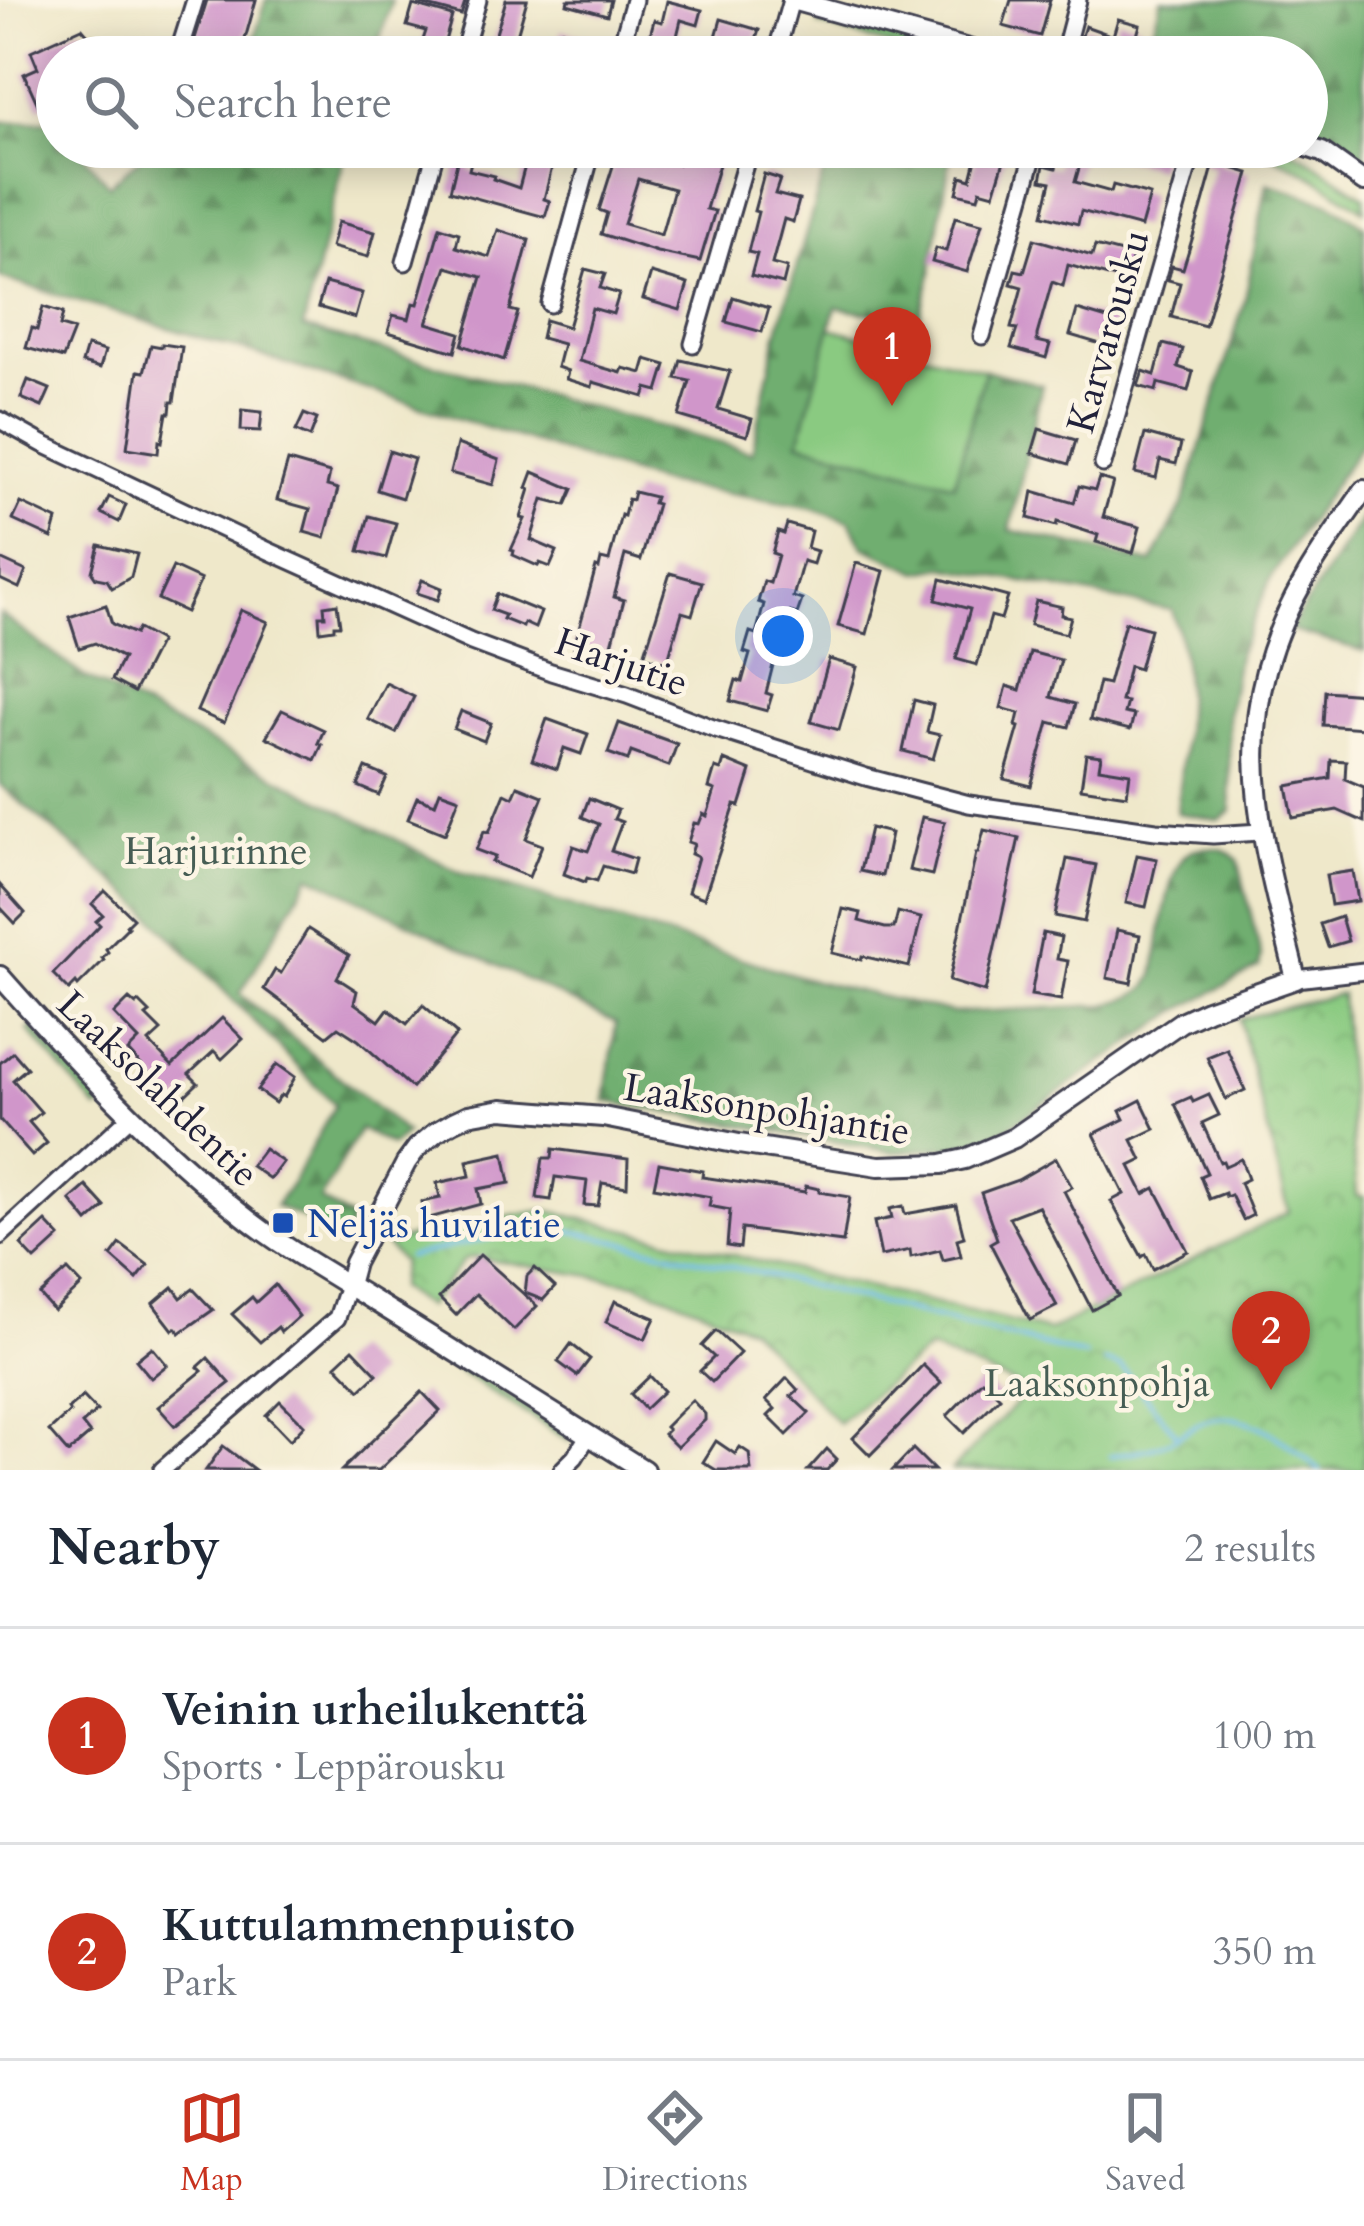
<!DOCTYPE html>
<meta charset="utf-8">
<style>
:root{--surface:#fff;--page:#f2f2f3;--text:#1f2937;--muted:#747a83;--line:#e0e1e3;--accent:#c8321e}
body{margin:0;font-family:Cardo,serif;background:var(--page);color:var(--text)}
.you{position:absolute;left:783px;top:636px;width:42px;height:42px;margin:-30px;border:9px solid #fff;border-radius:50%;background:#1a73e8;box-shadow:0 0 0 18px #1a73e833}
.badge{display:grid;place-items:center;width:78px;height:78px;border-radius:50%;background:var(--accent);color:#fff;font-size:39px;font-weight:700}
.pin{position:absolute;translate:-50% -99px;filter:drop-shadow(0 3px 6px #0008)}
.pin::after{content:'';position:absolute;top:63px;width:42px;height:36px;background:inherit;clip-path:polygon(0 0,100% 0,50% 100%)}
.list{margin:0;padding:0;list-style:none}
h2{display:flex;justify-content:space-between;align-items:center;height:156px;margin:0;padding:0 48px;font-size:51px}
h2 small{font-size:39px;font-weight:400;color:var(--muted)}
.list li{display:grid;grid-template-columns:78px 1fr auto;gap:36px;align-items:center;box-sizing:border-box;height:216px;padding:0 48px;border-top:3px solid var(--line)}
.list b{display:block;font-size:45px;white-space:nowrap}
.list p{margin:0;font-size:39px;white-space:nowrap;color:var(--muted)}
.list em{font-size:39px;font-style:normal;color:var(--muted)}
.icon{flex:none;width:66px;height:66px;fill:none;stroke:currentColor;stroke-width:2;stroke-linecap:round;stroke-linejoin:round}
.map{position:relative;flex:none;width:1364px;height:1470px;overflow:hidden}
.search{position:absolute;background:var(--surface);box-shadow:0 6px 30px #0003;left:36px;right:36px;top:36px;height:132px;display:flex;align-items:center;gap:30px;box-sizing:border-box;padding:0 42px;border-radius:66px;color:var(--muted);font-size:45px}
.sheet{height:588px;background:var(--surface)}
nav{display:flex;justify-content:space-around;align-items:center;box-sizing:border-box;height:168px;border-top:3px solid var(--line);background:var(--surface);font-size:33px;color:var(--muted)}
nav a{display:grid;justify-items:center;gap:6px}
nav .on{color:var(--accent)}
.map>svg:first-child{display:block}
.grass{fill:#8aca81;stroke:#56765e;stroke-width:3}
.forest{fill:url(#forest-firs);stroke:#486855;stroke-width:3}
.park{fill:url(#park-crowns);stroke:#56765e;stroke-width:3}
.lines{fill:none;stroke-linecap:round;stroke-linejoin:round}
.stream{stroke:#6dbbe7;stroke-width:4.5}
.building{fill:#d096ca;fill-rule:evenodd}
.minor-casing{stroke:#414050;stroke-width:21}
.tertiary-casing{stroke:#414050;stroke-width:24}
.minor{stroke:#fff;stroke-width:15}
.tertiary{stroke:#fff;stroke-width:18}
.transit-dot{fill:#1a4fb4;stroke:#fcf5e5;stroke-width:4.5}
.labels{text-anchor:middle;stroke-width:9;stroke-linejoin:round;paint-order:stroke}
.street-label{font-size:39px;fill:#22223b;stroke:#fcf5e5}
.park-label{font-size:39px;fill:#465d54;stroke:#fcf5e5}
.transit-label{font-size:39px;fill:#164399;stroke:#fcf5e5;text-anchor:start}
</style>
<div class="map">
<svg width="1364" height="1470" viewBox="0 0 1364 1470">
<defs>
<pattern id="forest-firs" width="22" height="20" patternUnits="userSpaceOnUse" patternTransform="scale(3)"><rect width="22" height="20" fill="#6fae6f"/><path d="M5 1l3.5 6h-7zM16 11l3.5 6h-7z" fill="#5b8d5c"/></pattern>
<pattern id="park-crowns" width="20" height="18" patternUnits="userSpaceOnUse" patternTransform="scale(3)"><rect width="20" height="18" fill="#8aca81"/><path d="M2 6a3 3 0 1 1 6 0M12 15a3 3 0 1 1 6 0" fill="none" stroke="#77ad70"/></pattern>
</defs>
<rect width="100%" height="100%" fill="#fcf5e5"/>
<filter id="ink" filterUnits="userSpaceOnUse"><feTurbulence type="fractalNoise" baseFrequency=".00833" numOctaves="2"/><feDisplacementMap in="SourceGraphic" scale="24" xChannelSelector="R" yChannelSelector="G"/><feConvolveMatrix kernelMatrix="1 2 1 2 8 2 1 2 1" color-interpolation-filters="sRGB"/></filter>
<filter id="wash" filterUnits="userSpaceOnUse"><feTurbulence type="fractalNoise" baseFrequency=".004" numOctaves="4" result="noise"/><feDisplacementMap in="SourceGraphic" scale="48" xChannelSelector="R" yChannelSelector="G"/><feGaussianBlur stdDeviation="2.7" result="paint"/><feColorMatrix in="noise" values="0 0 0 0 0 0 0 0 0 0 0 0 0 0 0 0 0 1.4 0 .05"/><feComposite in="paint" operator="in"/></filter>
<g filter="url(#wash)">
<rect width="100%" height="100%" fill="#efe8ca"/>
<g class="grass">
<polygon points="822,17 964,57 930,57 819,25"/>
<path d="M1248 147 1288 148 1307 158 1364 196V210C1327 185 1291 160 1248 147Z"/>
<polygon points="830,328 985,370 954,484 799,442"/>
<polygon points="32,1027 104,1105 98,1110 28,1030"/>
<polygon points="455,1362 561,1429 567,1434 569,1441 452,1367"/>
</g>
<g class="forest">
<polygon points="266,0 392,0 374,57 249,57"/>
<polygon points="1161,0 1364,0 1364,171 1307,136 1307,57 1146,57"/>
<path d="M55 121 57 124V147H77L109 185 153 147H347L303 328 752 452 777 334 831 147H952L930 279 918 321 836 307 799 442 954 484 985 370 1042 385 1010 530 1152 563 1184 502 1245 300 1267 183 1331 203 1364 226V440L1272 576 1238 655 1228 715 1231 811 1219 820 1177 813C1183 740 1195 681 1172 610L944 567 919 572 863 546 850 521 813 508 657 482 256 354 0 278V122Z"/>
<polygon points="1364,514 1364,651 1289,630"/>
<path d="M0 614 83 676 457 871 815 981 953 1013 1106 1005 1132 997 1147 987 1154 975C1160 946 1165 886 1180 862 1186 852 1192 849 1203 848 1218 847 1228 849 1238 860L1261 956 1259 967 1178 1011 1013 1124 990 1138 955 1147 894 1152 605 1101 616 1023 310 875 240 994 406 1133 392 1146 360 1129 320 1200 351 1219 345 1242 339 1246C323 1225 299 1216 275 1206L292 1183 335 1105 132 896 0 785Z"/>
</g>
<polygon class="park" points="1341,994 1357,1196 1364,1197 1364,1470 952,1470 1029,1390 929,1349 838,1423 750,1328 635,1283 473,1257 464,1260 426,1307 398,1288 402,1262 386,1245 428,1231 546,1210 1049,1331 1289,1212 1239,1019"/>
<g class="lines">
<g class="stream">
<polyline points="408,1257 545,1225 763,1274 1085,1356"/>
<path d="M1105 1362 1121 1367 1178 1436C1186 1432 1194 1425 1203 1422 1247 1405 1288 1444 1320 1470"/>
<path d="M1110 1456C1133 1451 1159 1450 1178 1436"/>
</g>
</g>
<g id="blocks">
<g class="building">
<polygon points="207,0 256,0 240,57 222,57 192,48"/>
<polygon points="421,0 466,0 461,15 420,4"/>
<polygon points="506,0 527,0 515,42 552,53 551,57 489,57"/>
<polygon points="568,0 611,0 607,15 567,4"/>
<polygon points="1011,0 1050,0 1040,36 1003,26"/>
<polygon points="667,1 702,10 698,25 681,20 672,57 646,50 654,20 662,22"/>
<polygon points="413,5 452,16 442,52 421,46 426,31 407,26"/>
<polygon points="721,19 759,30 751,55 714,44"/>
<polygon points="1118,19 1140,25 1131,57 1118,57 1078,48 1085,26 1113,36"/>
<polygon points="82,28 107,57 57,57 57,99 39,107 24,74 38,68 31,51"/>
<polygon points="562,30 598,40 593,57 555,57"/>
<polygon points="154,38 159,51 139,57 135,47"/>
<polygon points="530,147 557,147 544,199 550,201 545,217 450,191 460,150 473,153 469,170 494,176 493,179 519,188"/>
<path d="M619 147H628L678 164 682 147H696L722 154 706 209 715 211 700 261 657 252 601 234 607 213 599 210ZM638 179 674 189 661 235 624 224Z"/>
<polygon points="979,147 1006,154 994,194 980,190 978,198 957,193 961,176 971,179"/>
<polygon points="1062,147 1085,147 1075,182 1111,192 1113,185 1150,195 1141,227 1081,211 1078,224 1043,215 1051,182 1041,180 1044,165 1056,168"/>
<polygon points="1098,147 1164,147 1158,168 1097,152"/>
<polygon points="1206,149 1222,154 1219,164 1249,173 1205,326 1171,317 1180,283 1168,280 1172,266 1183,269 1201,210 1213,167 1202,163"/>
<polygon points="764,174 780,179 775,194 799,200 793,222 784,219 772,264 787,268 783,284 751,276 757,254 748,252 758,212 754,211"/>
<polygon points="955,217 982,224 967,272 932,262 936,248 946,251"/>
<polygon points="338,222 375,232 368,257 331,247"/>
<polygon points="440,227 459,233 456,247 489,257 498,230 529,240 510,310 518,312 504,360 462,345 482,277 447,267 427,323 460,333 455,352 388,332 393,315 409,319 413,303 418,304"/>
<polygon points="1034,239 1092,256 1095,246 1133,256 1126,281 1068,265 1063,286 1052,282 1037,335 1037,341 1050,344 1046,358 1011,348 1017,329 1011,328 1022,287 1011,284 1015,270 1024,272"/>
<polygon points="585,269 605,274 600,288 619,294 613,314 592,308 579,361 621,373 623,368 642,373 646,359 666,365 658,391 647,388 644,397 593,382 592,387 566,379 568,371 557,367 563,344 541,338 545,320 568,327"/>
<polygon points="651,273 688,284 680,310 643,299"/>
<polygon points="325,283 362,293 355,318 318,307"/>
<polygon points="733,297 769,308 762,332 726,322"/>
<polygon points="43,307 63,313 60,326 74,330 63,358 26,348 32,328 37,330"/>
<polygon points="1077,310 1114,321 1107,346 1070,335"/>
<polygon points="162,344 182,347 174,402 171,402 170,413 167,413 162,442 159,441 158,453 127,448 138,371 144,372 151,345 162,347"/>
<polygon points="1163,344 1183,349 1178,367 1193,372 1188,391 1158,383 1156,391 1138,386 1143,371 1155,375"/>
<polygon points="87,346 105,351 100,368 82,363"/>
<polygon points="681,360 730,371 718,409 752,419 747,436 679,416 690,381 676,378"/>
<polygon points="28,380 50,389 42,407 21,398"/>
<polygon points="242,410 262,412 260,431 241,430"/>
<polygon points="304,414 317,419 310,437 296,431"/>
<polygon points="1039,429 1076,440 1069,464 1032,453"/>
<polygon points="1145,434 1181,444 1176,464 1160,460 1156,478 1135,473"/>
<polygon points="457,444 499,460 493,485 450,473"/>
<polygon points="389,451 414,459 402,498 377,490"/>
<polygon points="288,461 330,473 327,486 338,489 325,538 304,532 310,509 277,500"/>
<polygon points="533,472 573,489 566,505 543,499 531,540 557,551 550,567 540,563 538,566 513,555 514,551 511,550 525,519 521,518 530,489 527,488"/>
<polygon points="1099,478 1113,482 1103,517 1140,527 1133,553 1096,542 1098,535 1057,522 1056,526 1028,518 1033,491 1074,503 1079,486 1095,490"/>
<polygon points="634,492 655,497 653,503 657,504 641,560 625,555 614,597 624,600 610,652 596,648 595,653 574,647 596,567 599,568 601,559 609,561 621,515 624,516 628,499 632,500"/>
<polygon points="109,497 126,505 119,522 101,513"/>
<polygon points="21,503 57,520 52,538 13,520"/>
<polygon points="369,516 396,523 386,558 359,551"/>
<polygon points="787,524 811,531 807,548 817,551 813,564 803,561 793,597 802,600 797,614 790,612 778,644 788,647 783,664 774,661 766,693 772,695 767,711 730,701 736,680 742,682 750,654 744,652 750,632 756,634 764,604 758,602 764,581 770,583 778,555 772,553 778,532 784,534"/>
<polygon points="99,545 137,554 131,577 112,588 107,580 96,578 92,572"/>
<polygon points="0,559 26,571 19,588 0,579"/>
<polygon points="856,563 884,571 867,634 838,626"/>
<polygon points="173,567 201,580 186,612 158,599"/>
<polygon points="670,573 702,582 692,615 682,612 667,663 644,656"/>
<polygon points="941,579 1008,597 1001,619 991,616 977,665 956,659 970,609 936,600"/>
<polygon points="422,580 442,588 438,600 417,593"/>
<polygon points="497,594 541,612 535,628 524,623 523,627 503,619 505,615 491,610"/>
<polygon points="1036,601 1062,607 1061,615 1071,617 1066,634 1030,625"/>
<polygon points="337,604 340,625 334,625 334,629 320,631 319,616 325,616 324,606"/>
<polygon points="106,605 112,624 135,634 138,629 160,641 134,692 112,680 123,658 95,643 79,648 69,617"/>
<polygon points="241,610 268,622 224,723 197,711"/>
<polygon points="1125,622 1150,629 1139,669 1129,666 1121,701 1127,702 1124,713 1134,715 1130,730 1090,720 1099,682 1108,684"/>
<polygon points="1030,652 1061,660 1051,697 1075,704 1069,727 1049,722 1031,786 1004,779 1019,727 1016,726 1019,713 1001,708 1007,686 1020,690"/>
<polygon points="829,659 857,667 839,730 811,722"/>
<polygon points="386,683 414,697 396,733 368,719"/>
<polygon points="1325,691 1364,694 1363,728 1323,725"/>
<polygon points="914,700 933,705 927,732 940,735 933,759 903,751"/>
<polygon points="282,710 324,730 318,743 322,745 315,760 266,737"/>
<polygon points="461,711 491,723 484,741 454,729"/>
<polygon points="547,719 588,734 581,754 564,748 557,769 532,760"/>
<polygon points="619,723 677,744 669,766 631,752 628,760 608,753"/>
<polygon points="1086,754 1101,756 1099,768 1130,773 1127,795 1081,788"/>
<polygon points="724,760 751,771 740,806 735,805 704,898 688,892 698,857 691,854 694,844 688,842 694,823 699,824 703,814 707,816 715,790 709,788 715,768 721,770"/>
<polygon points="1331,760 1346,761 1345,779 1364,787 1364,822 1337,810 1293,818 1287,786 1330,778"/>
<polygon points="366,768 387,777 379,795 358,786"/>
<polygon points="518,786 543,796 526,839 542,845 529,877 492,862 495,857 476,850 484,831 489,832 505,793 513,797"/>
<polygon points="440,791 459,798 445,834 408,819 417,797 435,804"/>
<polygon points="589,798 618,810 614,819 622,822 611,851 635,859 631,874 603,866 597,881 587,878 585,882 564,874 573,846 588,851 599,824 582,817"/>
<polygon points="922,817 945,822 932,875 909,870"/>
<polygon points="870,828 891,833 882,876 860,871"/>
<polygon points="984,830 1019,838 985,992 949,981 976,853 978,853"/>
<polygon points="1137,855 1157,859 1146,907 1126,903"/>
<polygon points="1067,859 1096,865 1084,922 1055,916"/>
<polygon points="1353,871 1358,901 1331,905 1326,875"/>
<polygon points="0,885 25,913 15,923 0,907"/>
<polygon points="105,891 133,918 126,925 128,927 106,949 108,952 102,958 104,960 78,986 76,983 69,990 53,974 100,925 96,921 103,915 92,904"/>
<polygon points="843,909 861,913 859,921 885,928 894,928 898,912 921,918 909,967 862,956 861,960 832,953"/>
<polygon points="1341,917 1348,941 1328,947 1320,924"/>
<polygon points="308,929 349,955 337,978 357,991 354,1003 379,1021 388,1009 407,1024 423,1005 457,1034 412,1088 358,1040 338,1027 327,1036 264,989 275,970 281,973"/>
<polygon points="1117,930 1140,935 1131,983 1107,978"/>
<polygon points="1043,933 1061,937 1057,959 1068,961 1061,1000 1031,995"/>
<polygon points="129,999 136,1005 139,1002 150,1013 146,1016 161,1031 149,1042 172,1066 222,1018 243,1039 222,1059 214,1051 189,1074 198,1083 177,1103 128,1051 139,1040 114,1014"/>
<polygon points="1227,1049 1245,1090 1226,1099 1207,1057"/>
<polygon points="13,1052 27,1068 13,1080 41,1112 29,1122 47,1143 32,1156 0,1120 0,1063"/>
<polygon points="277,1064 295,1077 284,1097 281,1095 275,1103 257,1090"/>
<polygon points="1209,1095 1219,1115 1202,1123 1220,1162 1223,1161 1225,1166 1241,1159 1248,1179 1240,1183 1253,1215 1243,1220 1231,1195 1226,1197 1225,1193 1209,1199 1200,1176 1207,1173 1175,1104 1191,1097 1193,1102"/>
<polygon points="1141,1100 1155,1129 1132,1140 1142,1160 1130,1166 1144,1194 1155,1188 1188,1251 1153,1269 1146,1254 1142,1257 1111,1201 1124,1194 1094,1134 1124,1119 1120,1111"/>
<polygon points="264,1149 283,1162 270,1179 251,1166"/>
<polygon points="553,1149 628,1159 627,1187 602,1183 598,1206 584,1205 587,1181 555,1177 551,1200 537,1198 543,1158 552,1158"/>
<polygon points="504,1153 510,1183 478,1189 481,1204 426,1219 422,1202 440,1198 437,1183 470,1176 467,1161"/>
<polygon points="1056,1158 1072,1187 1064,1191 1118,1296 1092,1310 1038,1206 1009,1217 1057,1306 1030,1320 990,1243 997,1239 981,1193 1018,1180"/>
<polygon points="659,1163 703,1171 702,1177 805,1192 806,1186 819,1189 819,1192 850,1197 843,1242 742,1229 740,1248 727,1246 730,1210 709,1206 711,1197 654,1187"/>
<polygon points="86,1186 105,1207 88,1222 70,1200"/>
<polygon points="956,1205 964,1237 957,1239 961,1256 943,1260 940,1250 911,1257 910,1250 881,1256 874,1222 892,1218 890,1209 903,1206 905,1214"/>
<polygon points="46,1222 60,1237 35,1260 21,1245"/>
<polygon points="120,1244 148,1265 137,1279 111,1256"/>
<polygon points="480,1255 537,1306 514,1330 476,1294 456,1315 439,1298"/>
<polygon points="535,1268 555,1287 543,1300 525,1293 527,1276"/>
<polygon points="68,1270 82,1285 54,1311 40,1295"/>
<polygon points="275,1285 299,1316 281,1332 278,1327 260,1342 232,1314 252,1297 256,1302"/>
<polygon points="173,1287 181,1298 193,1289 213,1310 180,1333 176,1328 173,1330 153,1304"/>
<polygon points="615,1301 655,1318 645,1339 606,1322"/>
<polygon points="716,1331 740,1353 712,1382 700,1371 714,1357 702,1346"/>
<polygon points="571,1344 590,1359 577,1376 558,1362"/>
<polygon points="152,1347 167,1365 151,1378 136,1360"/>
<polygon points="353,1349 377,1374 360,1390 336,1365"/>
<polygon points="208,1358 230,1383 175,1426 158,1407 202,1371 198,1367"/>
<polygon points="923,1365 941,1383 870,1455 853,1438"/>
<polygon points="650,1376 664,1391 645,1409 631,1394"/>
<polygon points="787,1378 798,1390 791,1396 809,1413 787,1435 768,1416 775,1409 766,1400"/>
<polygon points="982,1380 1000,1397 964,1433 947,1416"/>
<polygon points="422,1392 440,1411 379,1470 342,1470"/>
<polygon points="83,1396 97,1411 82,1424 90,1434 68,1453 49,1431 70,1412 68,1409"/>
<polygon points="692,1400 705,1414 705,1420 677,1447 664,1434 668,1430 665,1427"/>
<polygon points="280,1401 304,1425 290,1440 266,1415"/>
<polygon points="716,1441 735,1454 740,1447 749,1453 751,1470 716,1470 703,1462"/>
<polygon points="223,1446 255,1470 206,1470"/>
<polygon points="827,1449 837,1459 827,1470 808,1470"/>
<polygon points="913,1449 934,1470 893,1470"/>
</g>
</g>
</g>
<g filter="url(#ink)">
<use href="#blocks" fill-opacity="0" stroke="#414050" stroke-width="3"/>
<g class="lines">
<defs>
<g id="minor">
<polyline points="172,57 179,51 195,0"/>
<polyline points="462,57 478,0"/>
<polyline points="618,57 634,0"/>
<polyline points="775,57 791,0"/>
<polyline points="1063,57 1078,0"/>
<polyline points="405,262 437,147"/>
<polyline points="550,304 593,147"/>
<polyline points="982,336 1036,147"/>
<polyline points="693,344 750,147"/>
<polyline points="0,420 43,444 269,551 471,642 551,672 627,695 713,728 866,777 969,804 1156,831 1213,835 1260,832"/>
<polyline points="1103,464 1194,147"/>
<polyline points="1296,979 1364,971"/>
<polyline points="0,1236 130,1117"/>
<polyline points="162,1470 337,1318 348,1285"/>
<polyline points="562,1470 575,1457 588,1436"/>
</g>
<g id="tertiary">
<polyline points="792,0 997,57"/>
<polyline points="1307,147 1322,152 1364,182"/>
<path d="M0 976C75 1061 152 1143 241 1214 284 1249 333 1275 379 1304 468 1359 555 1415 644 1470"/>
<path d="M348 1285 354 1263 406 1163 417 1148 436 1132 453 1122 468 1115 502 1109 603 1117 739 1144 879 1166 942 1164 965 1159 1014 1138 1181 1022 1207 1010 1296 979C1260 829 1221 720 1307 575 1324 546 1345 518 1364 490"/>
</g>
</defs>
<use href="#minor" class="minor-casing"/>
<use href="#tertiary" class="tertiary-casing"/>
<use href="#minor" class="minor"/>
<use href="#tertiary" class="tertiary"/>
</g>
</g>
<rect class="transit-dot" x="271" y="1211" width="24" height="24" rx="6"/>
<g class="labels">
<g class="street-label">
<text transform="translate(1107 331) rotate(-74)" y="14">Karvarousku</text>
<text transform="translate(622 661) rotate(19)" y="14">Harjutie</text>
<text transform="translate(159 1088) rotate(44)" y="14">Laaksolahdentie</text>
<text transform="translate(767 1108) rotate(9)" y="14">Laaksonpohjantie</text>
</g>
<g class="park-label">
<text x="216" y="864">Harjurinne</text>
<text x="1097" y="1396">Laaksonpohja</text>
</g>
<g class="transit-label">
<text x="307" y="1237">Neljäs huvilatie</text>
</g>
</g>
</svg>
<div class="you"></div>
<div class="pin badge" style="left:892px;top:406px">1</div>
<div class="pin badge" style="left:1271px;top:1390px">2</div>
<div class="search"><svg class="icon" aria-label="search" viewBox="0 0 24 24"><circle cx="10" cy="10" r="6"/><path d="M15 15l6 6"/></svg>Search here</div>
</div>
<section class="sheet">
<h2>Nearby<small>2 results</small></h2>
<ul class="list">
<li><span class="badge">1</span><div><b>Veinin urheilukenttä</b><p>Sports · Leppärousku</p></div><em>100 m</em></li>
<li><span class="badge">2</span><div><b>Kuttulammenpuisto</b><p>Park</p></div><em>350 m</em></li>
</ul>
</section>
<nav>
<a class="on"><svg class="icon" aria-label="map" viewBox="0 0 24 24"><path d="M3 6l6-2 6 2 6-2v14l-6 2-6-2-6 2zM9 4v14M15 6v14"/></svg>Map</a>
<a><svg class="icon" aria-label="directions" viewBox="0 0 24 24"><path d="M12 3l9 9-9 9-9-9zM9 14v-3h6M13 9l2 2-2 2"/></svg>Directions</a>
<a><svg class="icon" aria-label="saved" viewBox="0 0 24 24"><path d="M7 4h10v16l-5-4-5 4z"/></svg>Saved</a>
</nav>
